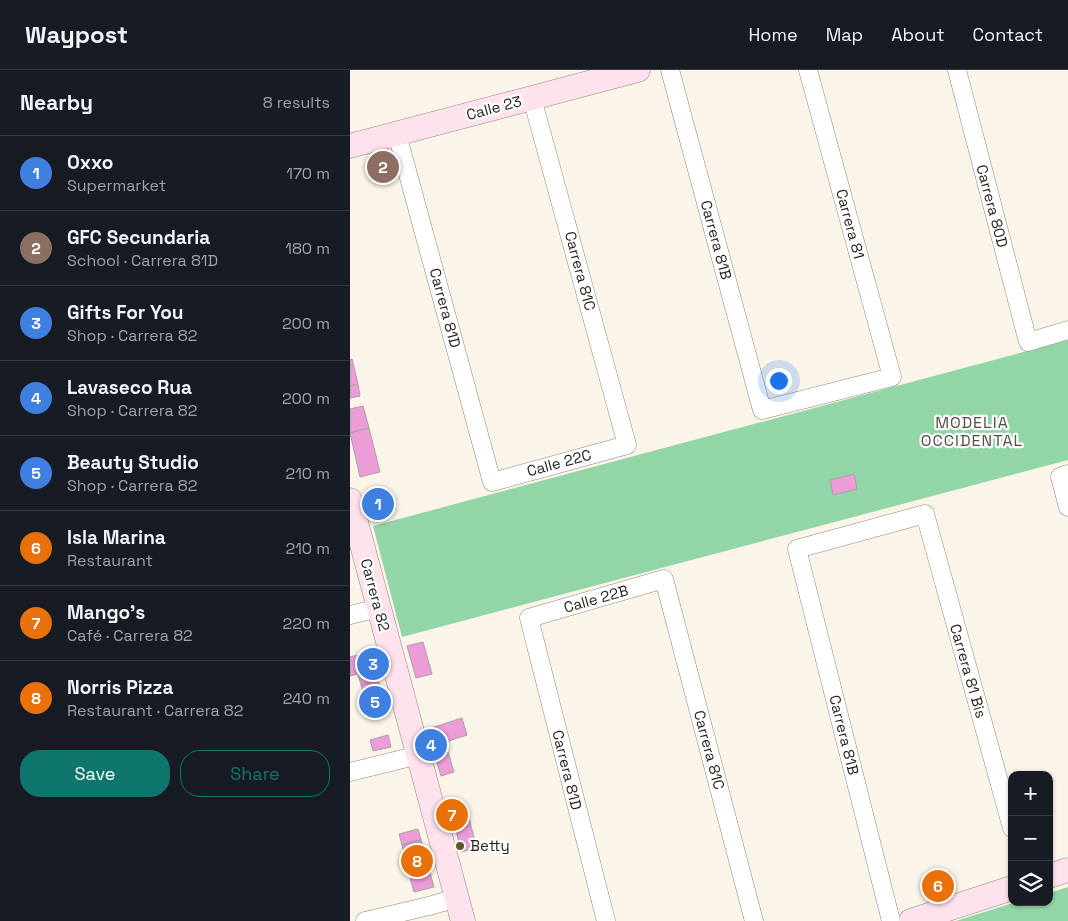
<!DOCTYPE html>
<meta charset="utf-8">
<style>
:root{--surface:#171b24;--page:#242831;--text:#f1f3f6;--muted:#9ea1a6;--line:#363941;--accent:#0f766e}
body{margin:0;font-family:"Space Grotesk",sans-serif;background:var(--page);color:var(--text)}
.controls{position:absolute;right:15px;bottom:15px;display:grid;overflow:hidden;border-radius:10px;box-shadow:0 1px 4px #0004}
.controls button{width:45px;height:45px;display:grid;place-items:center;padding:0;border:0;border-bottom:1px solid var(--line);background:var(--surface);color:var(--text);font:25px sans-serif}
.you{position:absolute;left:428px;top:310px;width:18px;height:18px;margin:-12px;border:4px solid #fff;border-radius:50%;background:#1a73e8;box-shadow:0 0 0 8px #1a73e833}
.badge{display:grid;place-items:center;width:32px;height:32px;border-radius:50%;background:var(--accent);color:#fff;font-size:16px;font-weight:700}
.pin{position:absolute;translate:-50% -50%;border:2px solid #fff;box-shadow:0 1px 5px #0006}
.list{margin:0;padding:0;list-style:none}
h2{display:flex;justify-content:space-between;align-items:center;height:65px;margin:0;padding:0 20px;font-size:21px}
h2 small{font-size:16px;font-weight:400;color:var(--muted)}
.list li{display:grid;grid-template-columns:32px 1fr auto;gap:15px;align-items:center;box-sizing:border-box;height:75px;padding:0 20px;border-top:1px solid var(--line)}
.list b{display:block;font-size:19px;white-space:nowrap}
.list p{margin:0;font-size:16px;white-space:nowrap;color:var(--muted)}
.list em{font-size:16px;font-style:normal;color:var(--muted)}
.actions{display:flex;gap:10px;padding:15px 20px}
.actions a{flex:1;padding:11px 0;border:1px solid var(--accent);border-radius:20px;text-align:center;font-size:18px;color:var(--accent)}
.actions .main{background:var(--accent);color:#fff}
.icon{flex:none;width:28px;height:28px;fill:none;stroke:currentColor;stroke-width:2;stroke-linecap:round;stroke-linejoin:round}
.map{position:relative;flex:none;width:718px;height:851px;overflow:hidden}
header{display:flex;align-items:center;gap:30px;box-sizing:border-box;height:70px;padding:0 25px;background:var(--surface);border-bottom:1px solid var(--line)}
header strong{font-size:24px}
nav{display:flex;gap:28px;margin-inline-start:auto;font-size:18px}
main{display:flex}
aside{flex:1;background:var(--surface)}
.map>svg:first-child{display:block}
.green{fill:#92d6a7}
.building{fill:#ec9dd8;stroke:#ab9fa7}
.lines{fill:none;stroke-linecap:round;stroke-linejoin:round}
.street-casing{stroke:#8e887d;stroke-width:19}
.secondary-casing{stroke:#8e887d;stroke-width:25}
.street{stroke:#fff;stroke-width:18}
.secondary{stroke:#fee2ee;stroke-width:24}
.poi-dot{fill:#5e5926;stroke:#fff;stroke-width:2}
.labels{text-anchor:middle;stroke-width:4.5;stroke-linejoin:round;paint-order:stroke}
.street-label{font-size:15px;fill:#211f1a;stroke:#fff}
.poi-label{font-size:15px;fill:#211f1a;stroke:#fff;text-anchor:start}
.neighbourhood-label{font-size:16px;letter-spacing:1px;fill:#544f45;stroke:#fff}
</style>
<header>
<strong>Waypost</strong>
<nav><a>Home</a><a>Map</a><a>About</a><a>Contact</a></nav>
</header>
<main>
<aside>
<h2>Nearby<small>8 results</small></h2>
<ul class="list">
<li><span class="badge" style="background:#3f7fe0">1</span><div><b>Oxxo</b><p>Supermarket</p></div><em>170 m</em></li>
<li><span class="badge" style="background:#8d6e63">2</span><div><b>GFC Secundaria</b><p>School · Carrera 81D</p></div><em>180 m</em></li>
<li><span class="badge" style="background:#3f7fe0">3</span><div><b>Gifts For You</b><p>Shop · Carrera 82</p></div><em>200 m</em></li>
<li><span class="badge" style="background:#3f7fe0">4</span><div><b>Lavaseco Rua</b><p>Shop · Carrera 82</p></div><em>200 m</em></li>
<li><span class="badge" style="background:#3f7fe0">5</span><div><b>Beauty Studio</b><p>Shop · Carrera 82</p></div><em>210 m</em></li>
<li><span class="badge" style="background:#e8710a">6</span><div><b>Isla Marina</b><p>Restaurant</p></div><em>210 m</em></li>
<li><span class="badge" style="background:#e8710a">7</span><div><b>Mango's</b><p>Café · Carrera 82</p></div><em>220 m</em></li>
<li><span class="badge" style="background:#e8710a">8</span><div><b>Norris Pizza</b><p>Restaurant · Carrera 82</p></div><em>240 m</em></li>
</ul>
<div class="actions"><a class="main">Save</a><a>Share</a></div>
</aside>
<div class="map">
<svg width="718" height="851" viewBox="0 0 718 851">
<rect width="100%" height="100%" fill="#fbf4e8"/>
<g class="green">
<polygon points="718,270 718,390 52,567 23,456"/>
<polygon points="718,817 718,851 606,851 666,832 699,832 699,823"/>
</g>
<g class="building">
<polygon points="2,289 8,314 0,316 0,290"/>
<polygon points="8,314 10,326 0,328 0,316"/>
<polygon points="13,336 19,358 0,363 0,339"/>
<polygon points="19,358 30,402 10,407 0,363"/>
<polygon points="504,404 507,419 483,425 480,410"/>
<polygon points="34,422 40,442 21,447 16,427"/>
<polygon points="73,572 82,604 66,608 57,576"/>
<polygon points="20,582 25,599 0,606 0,587"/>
<polygon points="25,599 28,610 11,615 8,604"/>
<polygon points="28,610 31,623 15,628 11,615"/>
<polygon points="31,623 35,636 19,641 15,628"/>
<polygon points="112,648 117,665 83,676 78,659"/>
<polygon points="38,665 41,677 23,681 20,670"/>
<polygon points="93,678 94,683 85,685 84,681"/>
<polygon points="98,682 104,702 91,706 85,686"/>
<polygon points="116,734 121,756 106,760 100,738"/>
<polygon points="121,756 127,778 111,782 106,760"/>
<polygon points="68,759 71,770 52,775 49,764"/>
<polygon points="71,770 75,782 55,787 52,775"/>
<polygon points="75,782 78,795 58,800 55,787"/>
<polygon points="78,795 84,817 64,822 58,800"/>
</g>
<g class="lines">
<defs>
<g id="street">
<polyline points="320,0 412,340 542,307 458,0"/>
<polyline points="607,0 678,272 718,260"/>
<polyline points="47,64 142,412 277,375 182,28"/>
<polyline points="718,404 710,407 718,437"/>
<polyline points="0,545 29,538"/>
<polyline points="0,702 69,685"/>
<polyline points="15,851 79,836 107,828"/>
<polyline points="256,851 179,548 314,509 404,851"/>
<polyline points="541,851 447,479 575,444 662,758"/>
</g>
<g id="secondary">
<polyline points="0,76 288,0"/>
<polyline points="0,430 113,851"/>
<polyline points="699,806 718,800"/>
<polyline points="561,851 662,818"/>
</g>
</defs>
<use href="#street" class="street-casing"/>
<use href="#secondary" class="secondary-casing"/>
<use href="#street" class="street"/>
<use href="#secondary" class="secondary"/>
</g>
<circle class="poi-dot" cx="110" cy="776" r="5"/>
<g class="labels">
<g class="street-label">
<text transform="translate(144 38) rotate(-15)" y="5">Calle 23</text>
<text transform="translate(642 136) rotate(75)" y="5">Carrera 80D</text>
<text transform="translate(500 154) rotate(75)" y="5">Carrera 81</text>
<text transform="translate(366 170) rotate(75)" y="5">Carrera 81B</text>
<text transform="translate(230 201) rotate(75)" y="5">Carrera 81C</text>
<text transform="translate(95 238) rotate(75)" y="5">Carrera 81D</text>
<text transform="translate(209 393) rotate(-15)" y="5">Calle 22C</text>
<text transform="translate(25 525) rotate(75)" y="5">Carrera 82</text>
<text transform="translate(246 529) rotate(-16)" y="5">Calle 22B</text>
<text transform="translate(618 601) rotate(74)" y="5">Carrera 81 Bis</text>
<text transform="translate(494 665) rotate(76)" y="5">Carrera 81B</text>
<text transform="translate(359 680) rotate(75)" y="5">Carrera 81C</text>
<text transform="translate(217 700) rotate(76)" y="5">Carrera 81D</text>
</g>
<g class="poi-label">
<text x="120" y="781">Betty</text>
</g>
<g class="neighbourhood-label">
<text x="622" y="358">MODELIA<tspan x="622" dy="18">OCCIDENTAL</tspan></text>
</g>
</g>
</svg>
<div class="controls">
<button>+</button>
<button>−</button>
<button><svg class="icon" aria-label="layers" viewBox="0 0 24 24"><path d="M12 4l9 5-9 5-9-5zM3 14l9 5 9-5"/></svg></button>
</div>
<div class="you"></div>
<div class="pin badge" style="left:28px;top:434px;background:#3f7fe0">1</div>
<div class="pin badge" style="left:33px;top:97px;background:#8d6e63">2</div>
<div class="pin badge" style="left:23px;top:594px;background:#3f7fe0">3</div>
<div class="pin badge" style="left:81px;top:675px;background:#3f7fe0">4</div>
<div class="pin badge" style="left:25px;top:632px;background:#3f7fe0">5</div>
<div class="pin badge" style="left:588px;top:816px;background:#e8710a">6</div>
<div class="pin badge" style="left:102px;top:745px;background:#e8710a">7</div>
<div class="pin badge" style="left:67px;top:791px;background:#e8710a">8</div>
</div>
</main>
